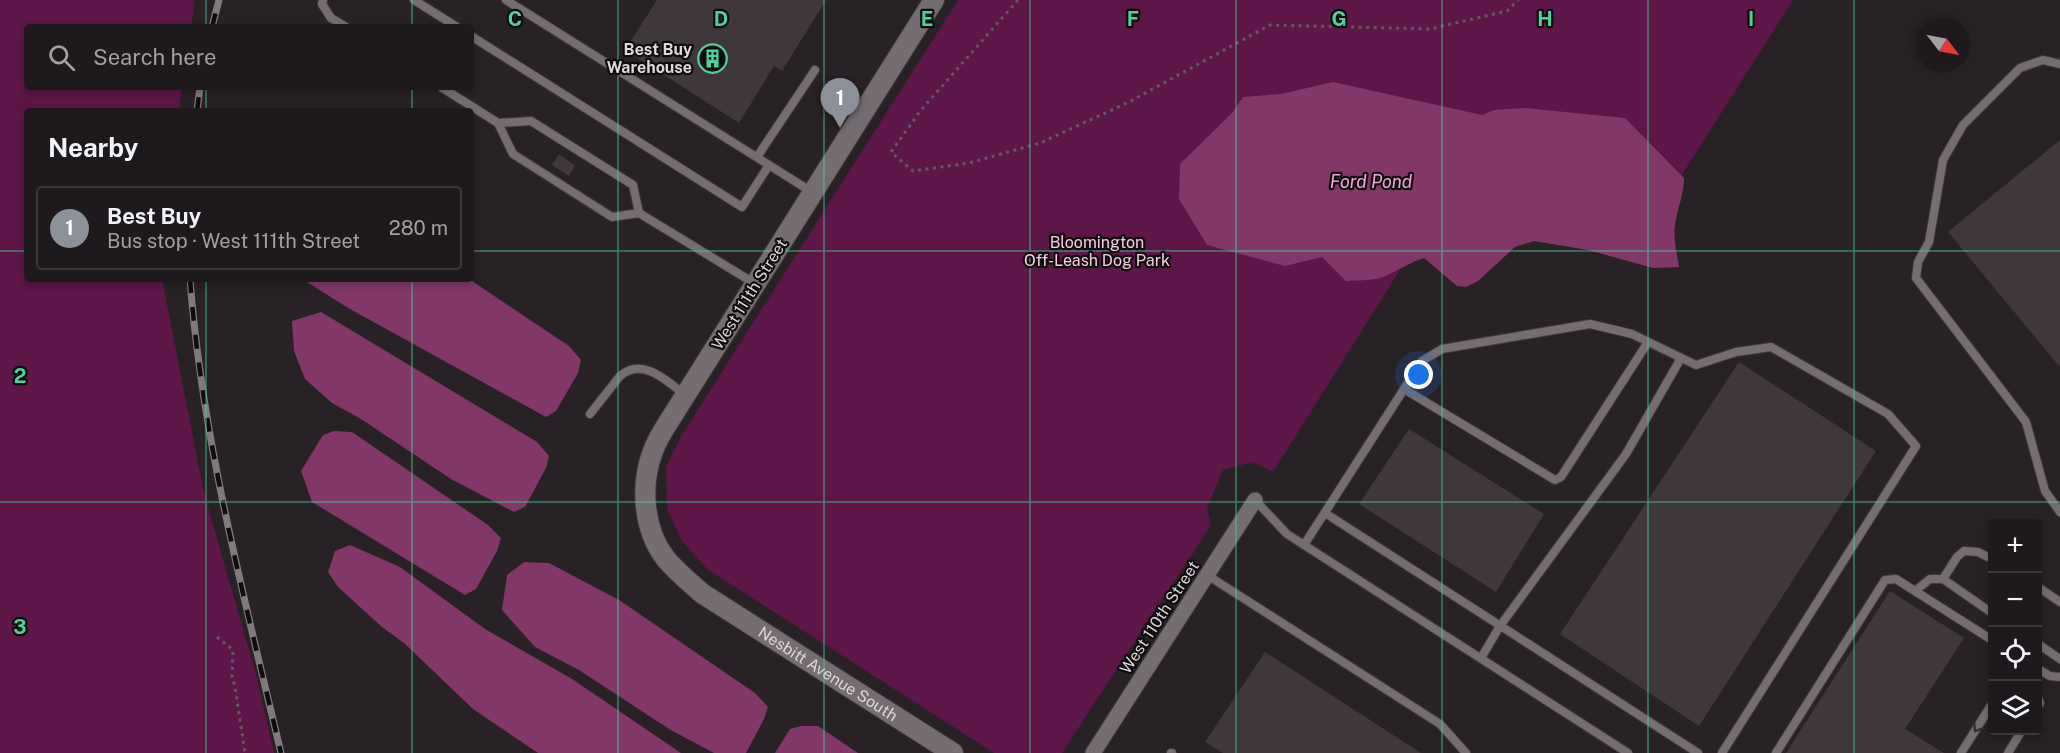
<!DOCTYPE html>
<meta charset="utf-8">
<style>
:root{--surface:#1e191c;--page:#2b2629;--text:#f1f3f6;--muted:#a1a0a3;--line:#3c383b;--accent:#8c9099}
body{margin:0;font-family:"Public Sans",sans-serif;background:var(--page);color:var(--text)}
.controls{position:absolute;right:18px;bottom:18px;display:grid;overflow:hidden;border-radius:6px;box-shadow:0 3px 9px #0003}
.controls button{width:54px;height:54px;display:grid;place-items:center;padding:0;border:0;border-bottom:2px solid var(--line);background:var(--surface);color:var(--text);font:30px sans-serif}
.compass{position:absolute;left:1916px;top:18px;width:54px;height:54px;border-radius:50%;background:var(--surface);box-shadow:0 3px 9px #0003;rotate:122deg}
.you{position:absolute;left:1419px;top:375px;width:21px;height:21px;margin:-15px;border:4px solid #fff;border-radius:50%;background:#1a73e8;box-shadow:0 0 0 9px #1a73e833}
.badge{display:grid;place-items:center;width:39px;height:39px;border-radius:50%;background:var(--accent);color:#fff;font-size:20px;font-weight:700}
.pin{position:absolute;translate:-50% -50px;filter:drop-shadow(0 2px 3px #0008)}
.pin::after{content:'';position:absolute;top:32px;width:21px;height:18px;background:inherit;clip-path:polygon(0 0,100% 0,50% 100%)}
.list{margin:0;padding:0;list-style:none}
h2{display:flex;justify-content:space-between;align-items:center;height:78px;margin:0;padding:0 24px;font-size:26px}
h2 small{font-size:20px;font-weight:400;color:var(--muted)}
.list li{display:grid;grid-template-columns:39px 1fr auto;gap:18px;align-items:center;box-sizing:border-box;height:84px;margin:0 12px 12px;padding:0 12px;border:2px solid var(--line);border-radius:6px}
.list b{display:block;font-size:22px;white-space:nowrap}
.list p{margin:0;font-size:20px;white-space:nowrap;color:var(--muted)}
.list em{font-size:20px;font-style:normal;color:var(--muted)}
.icon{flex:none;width:33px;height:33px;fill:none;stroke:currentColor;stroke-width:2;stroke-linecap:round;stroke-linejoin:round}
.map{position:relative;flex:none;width:2060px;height:753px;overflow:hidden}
.search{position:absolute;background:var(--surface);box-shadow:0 3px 9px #0003;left:24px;top:24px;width:450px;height:66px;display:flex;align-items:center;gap:15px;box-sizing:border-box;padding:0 21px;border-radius:6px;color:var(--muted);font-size:22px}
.panel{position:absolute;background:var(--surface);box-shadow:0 3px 9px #0003;left:24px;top:108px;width:450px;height:174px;border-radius:6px}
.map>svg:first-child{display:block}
.green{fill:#5c1647}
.water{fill:#813868}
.building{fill:#3f373b}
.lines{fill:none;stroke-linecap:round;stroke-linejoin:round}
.service-casing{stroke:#413c3f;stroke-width:10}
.minor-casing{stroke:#413c3f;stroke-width:17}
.tertiary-casing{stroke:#413c3f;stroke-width:22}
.path{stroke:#605a5e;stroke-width:3;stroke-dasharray:3 4.5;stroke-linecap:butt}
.service{stroke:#756d72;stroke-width:8}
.minor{stroke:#756d72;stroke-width:15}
.tertiary{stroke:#756d72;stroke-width:20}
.rail-casing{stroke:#807a7e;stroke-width:7}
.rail{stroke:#0f0c0d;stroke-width:4.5;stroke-dasharray:14;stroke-linecap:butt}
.oneway{stroke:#332e30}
.grid{fill:none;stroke:#4bd49b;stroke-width:1.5;stroke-opacity:0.55}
.labels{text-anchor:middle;stroke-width:4.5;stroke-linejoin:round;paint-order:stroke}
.poi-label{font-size:16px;font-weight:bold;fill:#dcd7da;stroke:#0f0c0d;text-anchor:end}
.park-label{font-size:16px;fill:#f7cce5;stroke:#0f0c0d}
.street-label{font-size:16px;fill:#dcd7da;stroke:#0f0c0d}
.water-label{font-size:18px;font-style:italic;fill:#f9a5d9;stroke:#0f0c0d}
.grid-label{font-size:20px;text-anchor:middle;font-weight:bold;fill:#4bd49b;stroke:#0f0c0d;stroke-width:4.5;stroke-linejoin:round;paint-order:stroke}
</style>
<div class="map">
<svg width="2060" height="753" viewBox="0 0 2060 753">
<rect width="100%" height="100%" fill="#282125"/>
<g class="green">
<polygon points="0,0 195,0 191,27 27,27 27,87 182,87 179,111 27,111 27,279 162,279 204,493 256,674 274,753 0,753"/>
<polygon points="958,0 1793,0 1650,225 1490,127 1273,472 1253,462 1223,470 1207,508 1211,525 1062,753 994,753 707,569 682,541 667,509 666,467 683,433"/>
</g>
<g class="water">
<path d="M1333 82 1482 115 1494 110 1525 108 1625 118 1684 178C1684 195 1677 209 1675 225 1673 239 1677 254 1679 267L1653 268 1588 250 1534 241 1515 247 1478 281 1466 287 1457 286 1424 258C1408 263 1395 273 1380 278 1369 281 1357 280 1346 281L1322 257 1285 266 1207 245 1179 199 1180 164 1232 113 1243 97 1281 94Z"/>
<polygon points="302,279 469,279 569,346 581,360 578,373 556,411 546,417 350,309"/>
<polygon points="321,312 537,442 549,456 546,468 525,507 514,512 451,479 361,419 332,403 305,379 294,351 292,321"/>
<polygon points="334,431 352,432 488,525 501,538 497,551 476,589 465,595 312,502 301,471 323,435"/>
<polygon points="350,545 400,567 485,629 572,679 681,753 538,753 473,709 404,643 382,627 338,587 328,572 335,551"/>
<polygon points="524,562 549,563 619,600 755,693 768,707 764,719 746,753 714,753 669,729 579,670 535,647 502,610 507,575"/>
<polygon points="801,726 818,726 858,753 775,753 790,729"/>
</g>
<g class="building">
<polygon points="657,0 826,0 782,71 774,66 739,123 625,50"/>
<polygon points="2060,140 2060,367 1948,232"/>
<polygon points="559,154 575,166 569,176 552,165"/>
<polygon points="1739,362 1876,451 1699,726 1560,634"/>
<polygon points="1409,429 1544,514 1496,592 1359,504"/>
<polygon points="1890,591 1964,638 1905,729 1944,753 1786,753"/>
<polygon points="1265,652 1421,753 1223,753 1205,742"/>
</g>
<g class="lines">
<defs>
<g id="service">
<polyline points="323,0 322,4 331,18 346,27"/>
<polyline points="414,0 457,27"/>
<polyline points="506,0 812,192"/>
<polyline points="471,36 742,207 769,165"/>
<polyline points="2060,64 2043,60 2020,68 1963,125 1943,160 1929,242 1918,262 1916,278 2026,422 2045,491 2060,512"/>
<polyline points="441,87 498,123"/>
<polyline points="757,157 815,70"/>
<polyline points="639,213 612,217 513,154 498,123 531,121 633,185 639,213 754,283"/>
<polyline points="1404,389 1555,480 1561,477 1648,342"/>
<path d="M590 414 620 376C642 357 666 380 684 394"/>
<polyline points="1255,500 1287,534 1628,753"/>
<polyline points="1325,513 1698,753"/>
<polyline points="1304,545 1422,361 1442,349 1590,324 1632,334 1696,365 1736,352 1771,347 1888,414 1916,446 1722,753"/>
<polyline points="1207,575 1440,724 1466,753"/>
<polyline points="1943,579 1957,557 1964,551 1978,552 1992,559"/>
<polyline points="2038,587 2060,602"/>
<polyline points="1915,591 1930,579 1943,579 1992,613"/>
<polyline points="2038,644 2060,659"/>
<polyline points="1481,658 1500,626 1626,454 1681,358"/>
<polyline points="2038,669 2050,676 2060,677"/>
<polyline points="2038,698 2040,703 2038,706"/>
<polyline points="1171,753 1172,753"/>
<polyline points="1776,753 1885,580 1896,579 1992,640"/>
<polyline points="1961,753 1992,704"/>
<polyline points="2008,753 2022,730"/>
</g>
<polyline id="minor" points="1093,753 1255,500"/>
<g id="tertiary">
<path id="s1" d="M934 0 666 426C661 434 656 443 653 451 640 485 643 530 666 559 677 572 690 583 703 594L953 753"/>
</g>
</defs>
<use href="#service" class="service-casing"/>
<use href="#minor" class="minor-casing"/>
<use href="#tertiary" class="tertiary-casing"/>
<g class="path">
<polyline points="1018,0 921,110 891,152 913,171 969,163 1040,143 1127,103 1270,25 1430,29 1507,11 1518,0"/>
<polyline points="217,637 233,650 232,676 235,687 245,753"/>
</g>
<use href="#service" class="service"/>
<use href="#minor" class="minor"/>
<use href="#tertiary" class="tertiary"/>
<defs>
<g id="rail">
<polyline points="212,27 219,0"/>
<polyline points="197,111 200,87"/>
<path d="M190 279C202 440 244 596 281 753"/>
</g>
</defs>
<use href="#rail" class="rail-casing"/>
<use href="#rail" class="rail"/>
</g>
<defs><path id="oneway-chevron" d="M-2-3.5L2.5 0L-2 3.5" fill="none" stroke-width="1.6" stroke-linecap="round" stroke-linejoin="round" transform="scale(1.5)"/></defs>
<use class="oneway" href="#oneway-chevron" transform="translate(1977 728) rotate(123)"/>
<path class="grid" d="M206 0V27M412 0V27M618 0V753M824 0V753M1030 0V753M1236 0V753M1442 0V753M1648 0V753M1854 0V753M206 87V111M412 87V111M0 251H27M471 251H2060M206 279V753M412 279V753M0 502H2060"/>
<defs>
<symbol id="building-ring" viewBox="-11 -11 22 22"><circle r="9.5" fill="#0f0c0d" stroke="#4bd49b" stroke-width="1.5"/><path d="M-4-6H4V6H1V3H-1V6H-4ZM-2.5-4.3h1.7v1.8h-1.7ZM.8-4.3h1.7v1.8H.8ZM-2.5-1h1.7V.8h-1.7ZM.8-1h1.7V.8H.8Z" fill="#4bd49b"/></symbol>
</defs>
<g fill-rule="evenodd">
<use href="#building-ring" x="696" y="42" width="33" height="33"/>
</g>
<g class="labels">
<g class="poi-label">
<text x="692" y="55">Best Buy<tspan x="692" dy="18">Warehouse</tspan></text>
</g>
<g class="park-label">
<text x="1097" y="248">Bloomington<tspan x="1097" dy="18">Off-Leash Dog Park</tspan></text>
</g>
<g class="street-label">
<text transform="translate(749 294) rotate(-58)" y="6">West 111th Street</text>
<text transform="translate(1159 617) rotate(-57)" y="6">West 110th Street</text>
<text dy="6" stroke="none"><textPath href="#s1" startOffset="844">Nesbitt Avenue South</textPath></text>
</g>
<g class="water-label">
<text x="1371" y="188">Ford Pond</text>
</g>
</g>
<g class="grid-label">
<text x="515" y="26">C</text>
<text x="721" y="26">D</text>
<text x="927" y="26">E</text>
<text x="1133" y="26">F</text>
<text x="1339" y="26">G</text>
<text x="1545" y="26">H</text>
<text x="1751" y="26">I</text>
<text x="20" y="383">2</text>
<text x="20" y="634">3</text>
</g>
</svg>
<div class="controls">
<button>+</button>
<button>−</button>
<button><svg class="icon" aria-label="locate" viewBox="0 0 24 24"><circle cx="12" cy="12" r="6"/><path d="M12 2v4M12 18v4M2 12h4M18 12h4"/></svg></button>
<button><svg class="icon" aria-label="layers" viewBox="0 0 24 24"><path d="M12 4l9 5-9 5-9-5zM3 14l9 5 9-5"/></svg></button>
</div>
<svg class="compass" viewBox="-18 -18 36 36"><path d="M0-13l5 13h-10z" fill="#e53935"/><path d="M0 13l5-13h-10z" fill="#a1a0a3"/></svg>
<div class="you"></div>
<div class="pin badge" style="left:840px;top:128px">1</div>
<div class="search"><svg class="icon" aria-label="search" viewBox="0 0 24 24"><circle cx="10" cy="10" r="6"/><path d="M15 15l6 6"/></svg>Search here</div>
<section class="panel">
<h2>Nearby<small></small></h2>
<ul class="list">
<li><span class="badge">1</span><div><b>Best Buy</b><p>Bus stop · West 111th Street</p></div><em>280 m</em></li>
</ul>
</section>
</div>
